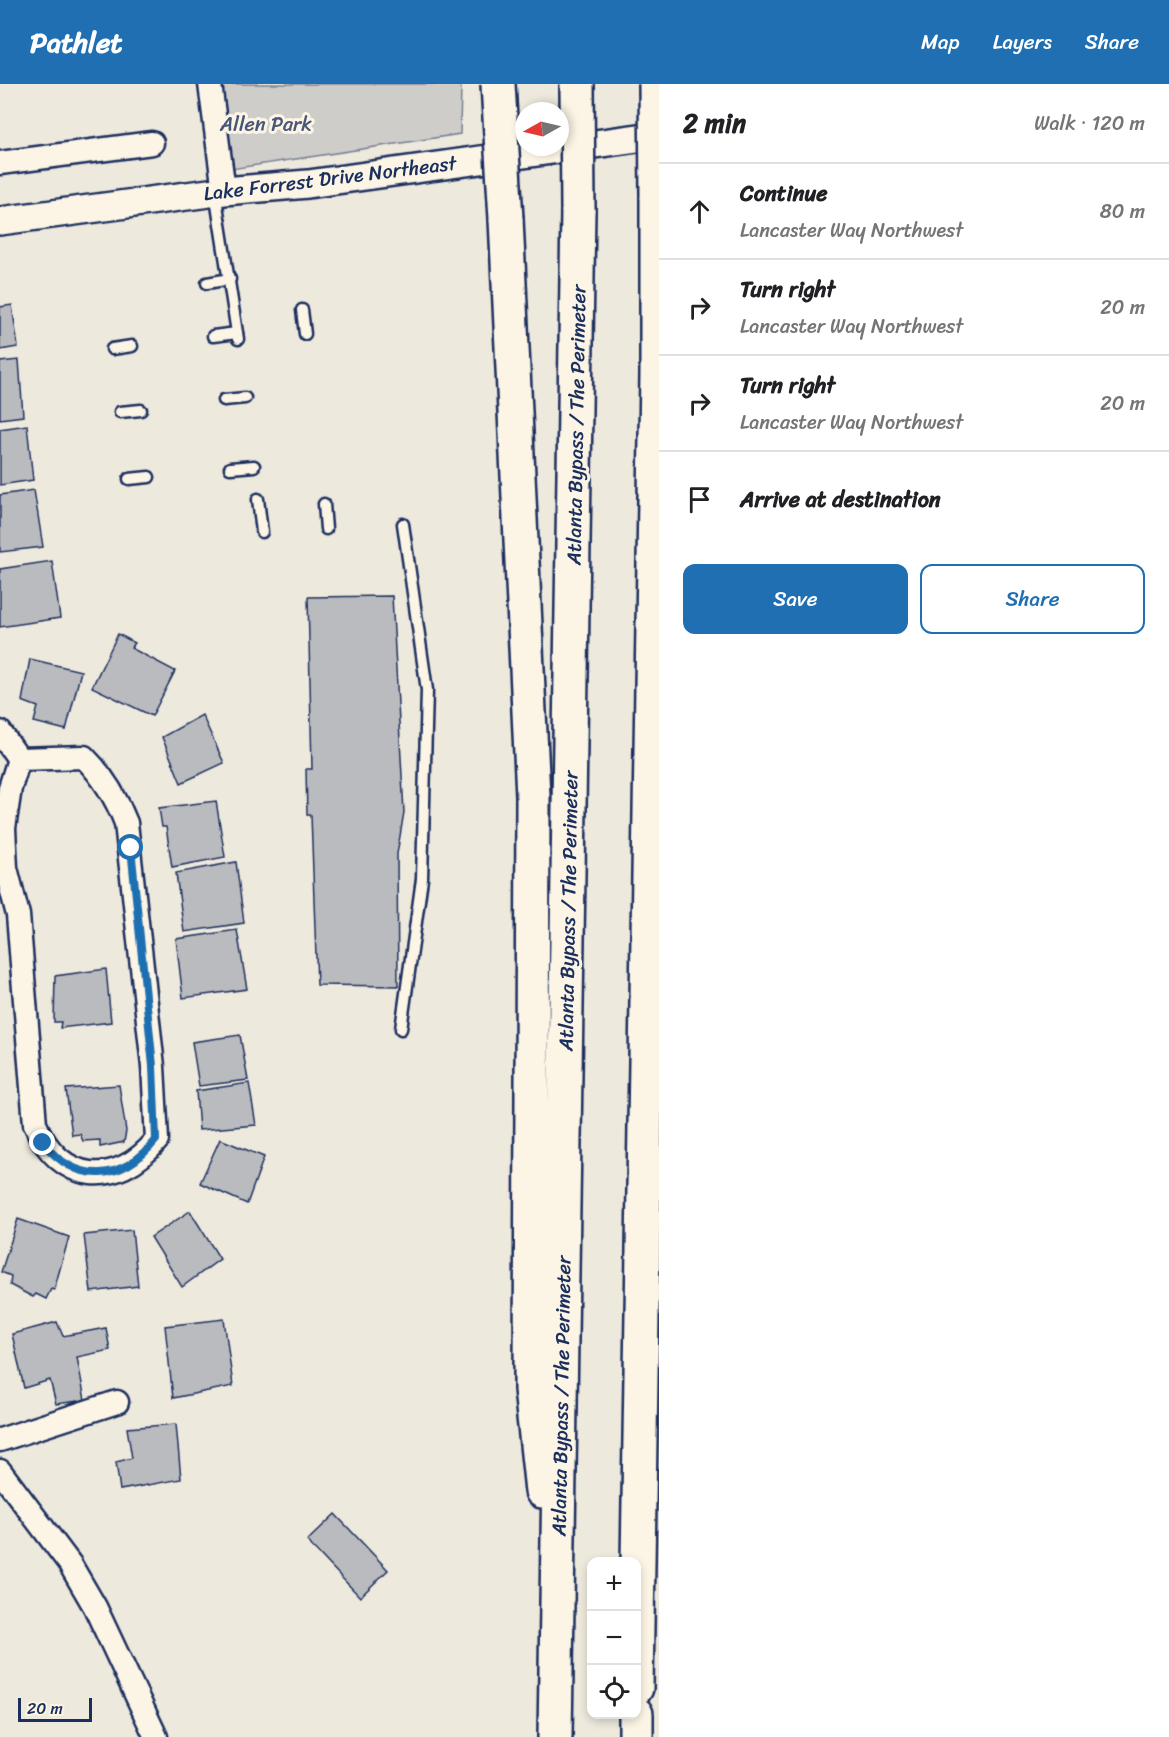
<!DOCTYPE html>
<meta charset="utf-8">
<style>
:root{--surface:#fff;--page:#f2f2f2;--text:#202124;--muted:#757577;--line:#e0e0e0;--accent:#1f6fb2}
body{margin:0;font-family:Sriracha,sans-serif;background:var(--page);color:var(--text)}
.controls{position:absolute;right:18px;bottom:18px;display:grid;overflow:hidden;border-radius:12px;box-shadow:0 3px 9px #0003}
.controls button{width:54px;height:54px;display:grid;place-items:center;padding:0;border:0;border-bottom:2px solid var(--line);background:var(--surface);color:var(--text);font:30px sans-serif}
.compass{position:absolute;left:515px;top:18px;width:54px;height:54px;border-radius:50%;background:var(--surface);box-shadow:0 3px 9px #0003;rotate:262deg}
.scale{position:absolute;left:18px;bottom:15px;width:74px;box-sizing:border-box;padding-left:6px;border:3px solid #1b2f5e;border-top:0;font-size:16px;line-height:21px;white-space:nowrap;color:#1b2f5e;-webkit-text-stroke:4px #fcf5e5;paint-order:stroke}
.stop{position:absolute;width:18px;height:18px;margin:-14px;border:4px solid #1f6fb2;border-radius:50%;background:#fff}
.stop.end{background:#1f6fb2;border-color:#fff;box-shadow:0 2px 6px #0008}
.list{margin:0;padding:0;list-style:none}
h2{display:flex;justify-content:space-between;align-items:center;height:78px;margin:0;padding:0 24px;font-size:26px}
h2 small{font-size:20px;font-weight:400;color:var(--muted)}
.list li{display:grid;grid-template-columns:39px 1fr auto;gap:18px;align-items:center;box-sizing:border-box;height:96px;padding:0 24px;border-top:2px solid var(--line)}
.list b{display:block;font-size:22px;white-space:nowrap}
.list p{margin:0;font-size:20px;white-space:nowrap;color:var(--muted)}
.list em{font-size:20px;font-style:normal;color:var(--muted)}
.actions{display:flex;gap:12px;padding:18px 24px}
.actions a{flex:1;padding:14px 0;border:2px solid var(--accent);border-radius:12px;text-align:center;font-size:21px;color:var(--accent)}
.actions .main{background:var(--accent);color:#fff}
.icon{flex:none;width:33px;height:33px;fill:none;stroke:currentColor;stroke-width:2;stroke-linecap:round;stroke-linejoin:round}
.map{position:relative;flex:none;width:659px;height:1653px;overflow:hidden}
header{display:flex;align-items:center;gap:36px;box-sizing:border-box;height:84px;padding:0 30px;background:var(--accent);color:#fff}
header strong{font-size:28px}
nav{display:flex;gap:33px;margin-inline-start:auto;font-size:21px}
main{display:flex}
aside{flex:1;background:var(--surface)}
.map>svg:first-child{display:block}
.green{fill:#cfcdca;stroke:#757e94;stroke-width:1.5}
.building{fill:#babbbe;stroke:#1b2f5e;stroke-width:1.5}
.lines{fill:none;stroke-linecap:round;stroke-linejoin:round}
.service-casing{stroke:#1b2f5e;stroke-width:15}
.minor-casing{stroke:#1b2f5e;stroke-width:27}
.tertiary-casing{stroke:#1b2f5e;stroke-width:32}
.motorway-casing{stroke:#1b2f5e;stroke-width:38}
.service{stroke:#fcf5e5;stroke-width:10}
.minor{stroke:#fcf5e5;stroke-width:22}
.tertiary{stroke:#fcf5e5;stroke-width:27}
.motorway{stroke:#fcf5e5;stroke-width:33}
.motorway-bridge-casing{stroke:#1b2f5e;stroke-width:38;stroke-linecap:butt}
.motorway-bridge{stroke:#fcf5e5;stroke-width:33}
.route{stroke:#1f6fb2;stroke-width:8}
.labels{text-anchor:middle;stroke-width:6;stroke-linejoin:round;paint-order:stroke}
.park-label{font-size:20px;fill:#485679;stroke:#fcf5e5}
.street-label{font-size:20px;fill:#1b2f5e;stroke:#fcf5e5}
</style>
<header>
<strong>Pathlet</strong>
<nav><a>Map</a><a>Layers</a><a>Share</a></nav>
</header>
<main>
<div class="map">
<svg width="659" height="1653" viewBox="0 0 659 1653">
<rect width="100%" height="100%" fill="#eee9dd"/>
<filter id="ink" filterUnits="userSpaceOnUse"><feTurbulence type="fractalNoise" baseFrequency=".0167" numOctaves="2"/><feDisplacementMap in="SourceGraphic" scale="12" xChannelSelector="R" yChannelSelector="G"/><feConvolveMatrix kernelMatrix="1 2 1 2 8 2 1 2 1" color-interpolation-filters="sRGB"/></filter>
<g filter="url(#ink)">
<polygon class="green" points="220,0 461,0 460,50 231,85"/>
<g class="building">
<polygon points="12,221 18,263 0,266 0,223"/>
<polygon points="19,276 23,332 0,335 0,278"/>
<polygon points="27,341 33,396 0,401 0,345"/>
<polygon points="34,406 43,463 0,468 0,411"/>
<polygon points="52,477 60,534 0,543 0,485"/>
<polygon points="392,512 404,728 397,770 398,902 317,901 311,731 307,731 306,685 312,685 308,513"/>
<polygon points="118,550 135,559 131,564 175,587 152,632 92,603"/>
<polygon points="30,575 81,587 66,646 34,638 38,623 22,617"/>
<polygon points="202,631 224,679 181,699 162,653"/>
<polygon points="216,717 225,773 172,783 166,743 162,743 159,724"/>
<polygon points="236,778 244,839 184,848 176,789"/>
<polygon points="237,846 247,905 183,914 176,855"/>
<polygon points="106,885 111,938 60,944 61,938 54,938 55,892"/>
<polygon points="240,951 248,996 199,1002 192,958"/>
<polygon points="249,999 256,1041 199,1046 196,1007"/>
<polygon points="119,1001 126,1047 124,1058 100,1063 100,1056 83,1057 80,1050 72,1051 66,1005"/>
<polygon points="220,1055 264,1073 247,1120 200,1099"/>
<polygon points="190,1127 220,1175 182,1203 151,1153"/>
<polygon points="18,1135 69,1153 54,1206 51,1205 46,1215 36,1210 33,1213 10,1201 11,1192 1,1188"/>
<polygon points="132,1146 138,1202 91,1208 84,1151"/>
<polygon points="224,1235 233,1302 173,1314 165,1242"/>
<polygon points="57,1238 63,1252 106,1244 110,1266 77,1273 85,1316 56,1320 50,1296 24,1304 12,1250"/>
<polygon points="176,1340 181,1395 120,1406 116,1378 132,1374 127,1344"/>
<polygon points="335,1430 388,1486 360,1513 307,1457"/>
</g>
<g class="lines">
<defs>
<g id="service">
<polyline points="215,108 238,255"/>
<polyline points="207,199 230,195"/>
<polyline points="302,226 305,250"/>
<polyline points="213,252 237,249"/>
<polyline points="112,265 132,262"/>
<polyline points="224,316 245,314"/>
<polyline points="120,328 141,326"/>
<polyline points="230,384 254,382"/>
<polyline points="129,395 149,393"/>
<polyline points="258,415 262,448"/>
<polyline points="324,420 326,445"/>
<polyline points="401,945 422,795 427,606 403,440"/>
</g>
<g id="minor">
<polyline points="210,0 224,107"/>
<polyline points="0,79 152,59"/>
<polyline points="0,648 19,675"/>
<path d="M84 673C104 693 116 713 126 739L153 982 157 1056C116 1106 59 1099 35 1040L18 831 6 784 4 744 10 704 19 675Z"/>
<polyline points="0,1356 117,1318"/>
<polyline points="0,1387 70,1480 95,1523 156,1653"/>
</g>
<polyline id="tertiary" points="0,137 224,107 308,100 659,51"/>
<g id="motorway">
<polyline points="506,135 533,713 531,1305 542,1407"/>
<polyline points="636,1604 657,290 657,112"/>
<polyline points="555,1653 578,126"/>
<polyline points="636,1653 636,1630"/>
</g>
</defs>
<use href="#service" class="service-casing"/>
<use href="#minor" class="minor-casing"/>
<use href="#tertiary" class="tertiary-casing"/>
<use href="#motorway" class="motorway-casing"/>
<use href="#service" class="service"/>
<use href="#minor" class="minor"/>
<use href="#tertiary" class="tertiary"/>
<use href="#motorway" class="motorway"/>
<defs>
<g id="motorway-bridge">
<polyline points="498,0 506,135"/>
<polyline points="577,0 578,126"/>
<polyline points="656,0 657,112"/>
</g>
</defs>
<use href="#motorway-bridge" class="motorway-bridge-casing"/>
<use href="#motorway-bridge" class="motorway-bridge"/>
</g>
</g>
<g class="lines" filter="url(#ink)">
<path class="route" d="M43 1059C78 1101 122 1098 156 1056L153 982 131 764"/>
</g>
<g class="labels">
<g class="park-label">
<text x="266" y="47">Allen Park</text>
</g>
<g class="street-label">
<text transform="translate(330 94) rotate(-7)" y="7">Lake Forrest Drive Northeast</text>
<text transform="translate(576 341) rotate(-89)" y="7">Atlanta Bypass / The Perimeter</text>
<text transform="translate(568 827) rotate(-89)" y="7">Atlanta Bypass / The Perimeter</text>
<text transform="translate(561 1312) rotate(-89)" y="7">Atlanta Bypass / The Perimeter</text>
</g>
</g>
</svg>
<div class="controls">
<button>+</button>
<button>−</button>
<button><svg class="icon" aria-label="locate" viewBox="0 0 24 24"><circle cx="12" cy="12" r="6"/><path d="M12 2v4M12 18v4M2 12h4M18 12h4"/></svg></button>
</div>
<svg class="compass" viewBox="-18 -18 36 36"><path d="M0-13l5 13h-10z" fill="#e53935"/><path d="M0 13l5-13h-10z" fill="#757577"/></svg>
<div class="scale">20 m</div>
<div class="stop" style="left:131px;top:764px"></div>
<div class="stop end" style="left:43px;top:1059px"></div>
</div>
<aside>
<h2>2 min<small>Walk · 120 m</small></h2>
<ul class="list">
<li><svg class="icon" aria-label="ahead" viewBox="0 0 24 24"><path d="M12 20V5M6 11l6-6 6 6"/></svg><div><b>Continue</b><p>Lancaster Way Northwest</p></div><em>80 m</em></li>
<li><svg class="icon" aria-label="right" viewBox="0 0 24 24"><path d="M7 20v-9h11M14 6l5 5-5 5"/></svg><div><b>Turn right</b><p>Lancaster Way Northwest</p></div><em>20 m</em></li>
<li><svg class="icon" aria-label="right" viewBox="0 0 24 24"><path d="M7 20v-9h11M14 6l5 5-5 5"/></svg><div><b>Turn right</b><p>Lancaster Way Northwest</p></div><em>20 m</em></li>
<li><svg class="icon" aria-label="arrive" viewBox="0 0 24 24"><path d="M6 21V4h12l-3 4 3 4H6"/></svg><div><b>Arrive at destination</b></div></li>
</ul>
<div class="actions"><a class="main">Save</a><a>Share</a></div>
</aside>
</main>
